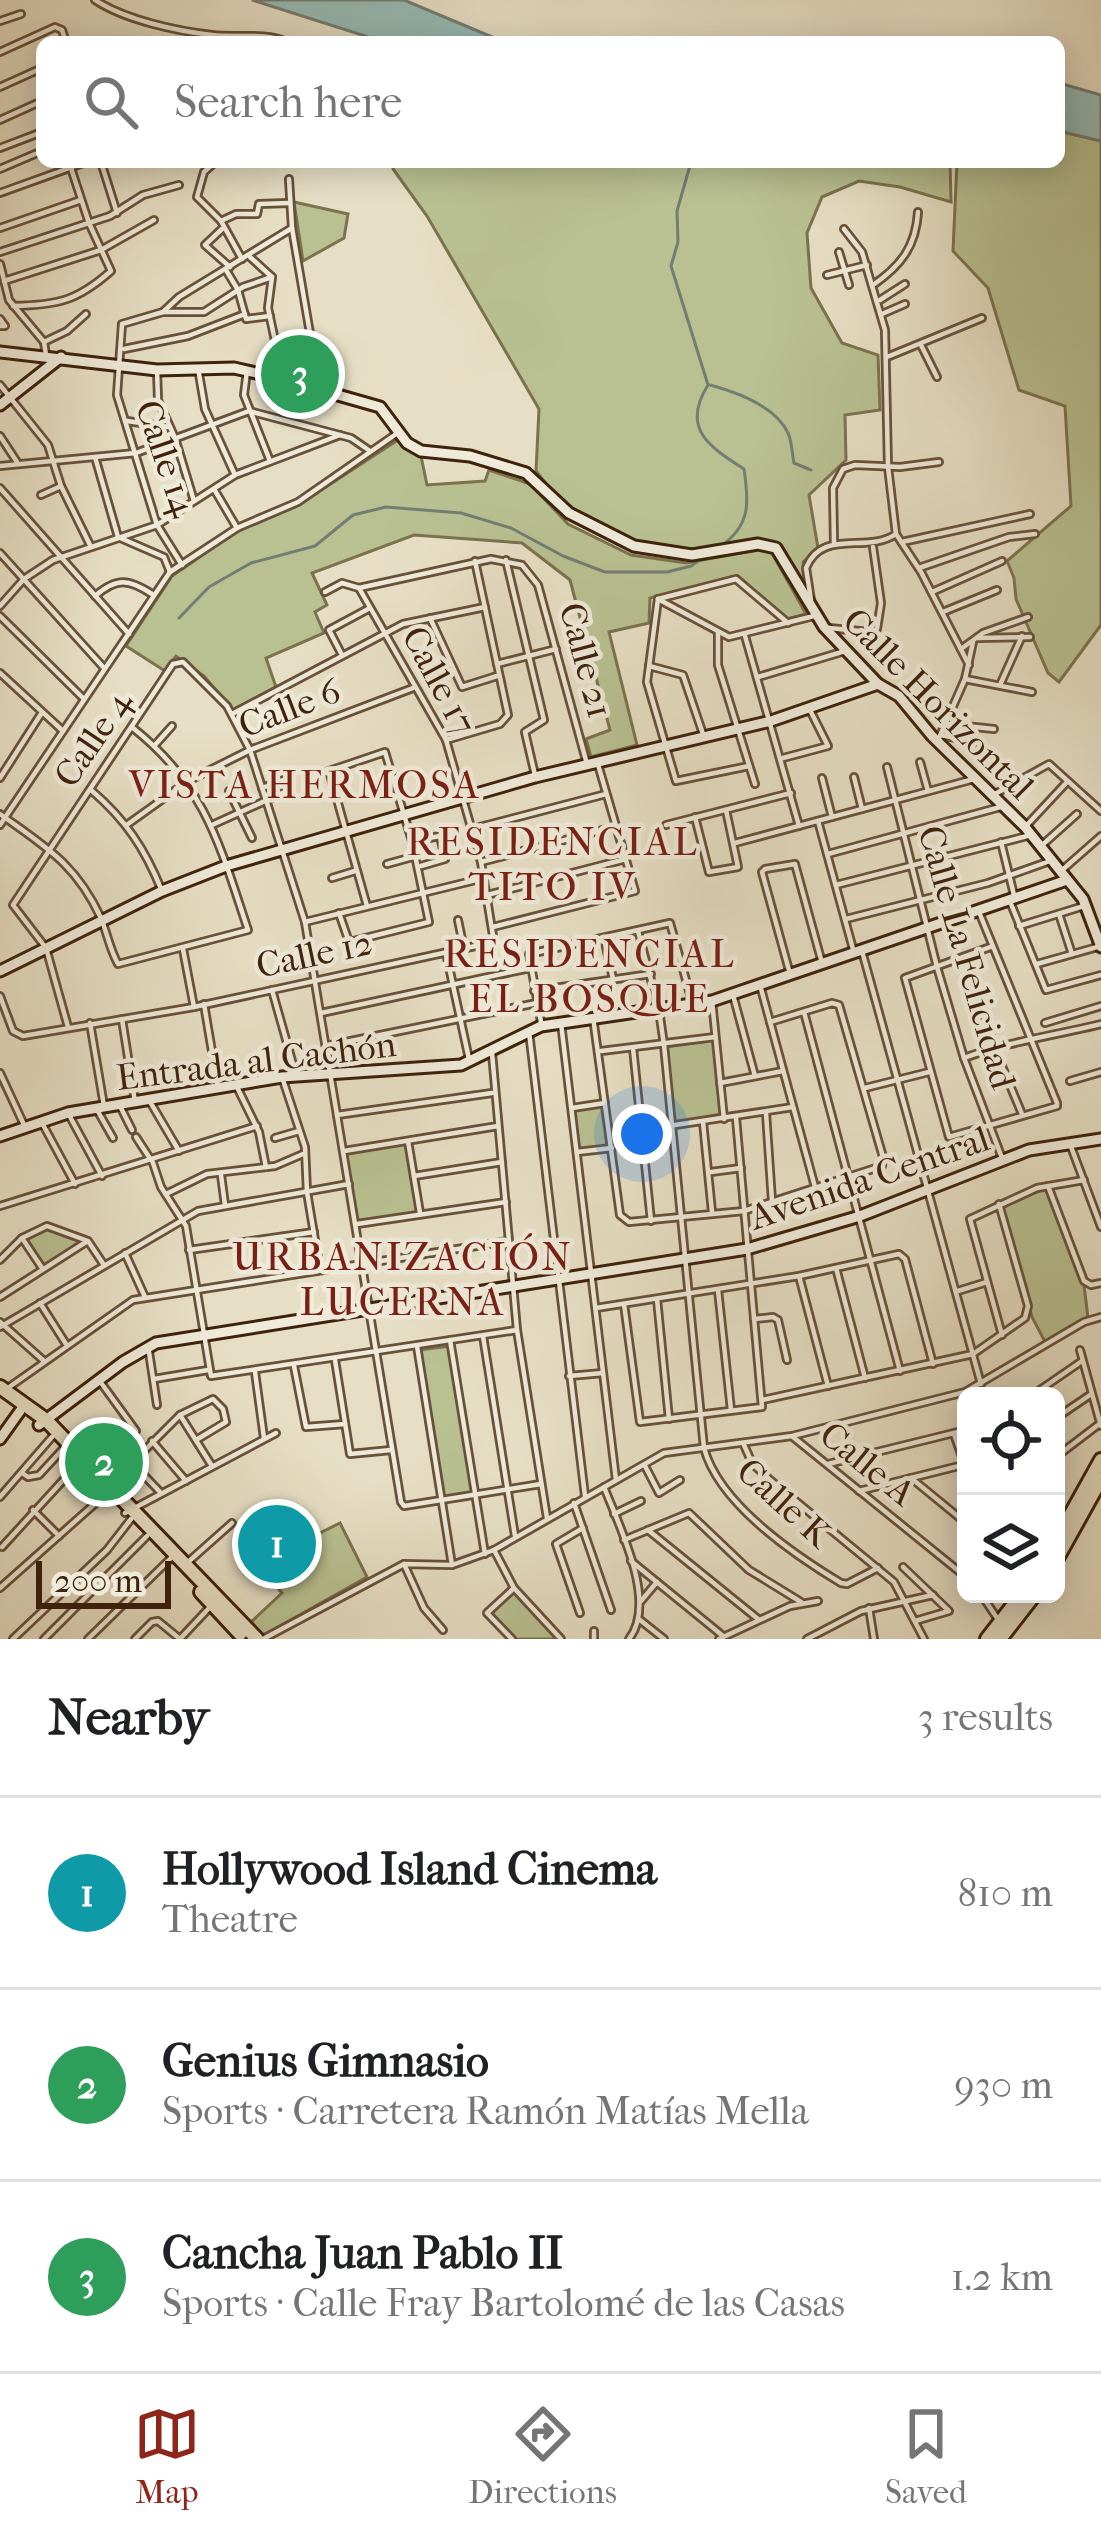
<!DOCTYPE html>
<meta charset="utf-8">
<style>
:root{--surface:#fff;--page:#f6f6f6;--text:#202124;--muted:#757577;--line:#e0e0e0;--accent:#8f2418}
body{margin:0;font-family:"IM FELL French Canon",serif;background:var(--page);color:var(--text)}
.controls{position:absolute;right:36px;bottom:36px;display:grid;overflow:hidden;border-radius:18px;box-shadow:0 6px 30px #0003}
.controls button{width:108px;height:108px;display:grid;place-items:center;padding:0;border:0;border-bottom:3px solid var(--line);background:var(--surface);color:var(--text);font:60px sans-serif}
.scale{position:absolute;left:36px;bottom:30px;width:135px;box-sizing:border-box;padding-left:12px;border:6px solid #3e220b;border-top:0;font-size:33px;line-height:42px;white-space:nowrap;color:#3e220b;-webkit-text-stroke:9px #efead9;paint-order:stroke}
.you{position:absolute;left:642px;top:1134px;width:42px;height:42px;margin:-30px;border:9px solid #fff;border-radius:50%;background:#1a73e8;box-shadow:0 0 0 18px #1a73e833}
.badge{display:grid;place-items:center;width:78px;height:78px;border-radius:50%;background:var(--accent);color:#fff;font-size:39px;font-weight:700}
.pin{position:absolute;translate:-50% -50%;border:6px solid #fff;box-shadow:0 3px 12px #0006}
.list{margin:0;padding:0;list-style:none}
h2{display:flex;justify-content:space-between;align-items:center;height:156px;margin:0;padding:0 48px;font-size:51px}
h2 small{font-size:39px;font-weight:400;color:var(--muted)}
.list li{display:grid;grid-template-columns:78px 1fr auto;gap:36px;align-items:center;box-sizing:border-box;height:192px;padding:0 48px;border-top:3px solid var(--line)}
.list b{display:block;font-size:45px;white-space:nowrap}
.list p{margin:0;font-size:39px;white-space:nowrap;color:var(--muted)}
.list em{font-size:39px;font-style:normal;color:var(--muted)}
.icon{flex:none;width:66px;height:66px;fill:none;stroke:currentColor;stroke-width:2;stroke-linecap:round;stroke-linejoin:round}
.map{position:relative;flex:none;width:1101px;height:1639px;overflow:hidden}
.search{position:absolute;background:var(--surface);box-shadow:0 6px 30px #0003;left:36px;right:36px;top:36px;height:132px;display:flex;align-items:center;gap:30px;box-sizing:border-box;padding:0 42px;border-radius:18px;color:var(--muted);font-size:45px}
.sheet{height:732px;background:var(--surface)}
nav{display:flex;justify-content:space-around;align-items:center;box-sizing:border-box;height:168px;border-top:3px solid var(--line);background:var(--surface);font-size:33px;color:var(--muted)}
nav a{display:grid;justify-items:center;gap:6px}
nav .on{color:var(--accent)}
.map>svg:first-child{display:block}
.green{fill:#b9c192;stroke:#7c724e;stroke-width:3}
.water{fill:#97bcb6;stroke:#737e72;stroke-width:3}
.lines{fill:none;stroke-linecap:round;stroke-linejoin:round}
.stream{stroke:#737e72;stroke-width:3}
.street-casing{stroke:#68513a;stroke-width:10}
.secondary-casing{stroke:#3e220b;stroke-width:15}
.primary-casing{stroke:#3e220b;stroke-width:18}
.street{stroke:#efead9;stroke-width:4.5}
.secondary{stroke:#efead9;stroke-width:9}
.primary{stroke:#e7dfc5;stroke-width:12}
.labels{text-anchor:middle;stroke-width:9;stroke-linejoin:round;paint-order:stroke}
.street-label{font-size:36px;fill:#3e220b;stroke:#efead9}
.neighbourhood-label{font-size:39px;letter-spacing:3px;fill:#7a1f14;stroke:#efead9}
</style>
<div class="map">
<svg width="1101" height="1639" viewBox="0 0 1101 1639">
<rect width="100%" height="100%" fill="#e7dfc5"/>
<filter id="stains"><feTurbulence type="fractalNoise" baseFrequency=".00167" numOctaves="4"/><feColorMatrix values="0 0 0 0 .2 0 0 0 0 .09 0 0 0 0 .02 0 0 0 .5 -.17"/></filter>
<radialGradient id="worn" r=".72"><stop offset=".6" stop-color="#630" stop-opacity="0"/><stop offset="1" stop-color="#630" stop-opacity=".3"/></radialGradient>
<g class="green">
<polygon points="1059,131 1101,141 1101,625 1059,682 1048,673 1016,599 1014,578 1007,561 1071,506 1065,406 1019,390 988,288 953,251 957,162 1059,162"/>
<polygon points="395,162 950,162 951,202 900,187 859,181 822,197 807,233 811,288 842,343 878,355 880,410 845,415 846,460 809,495 818,548 803,562 806,599 780,548 772,541 693,555 635,545 568,511 536,471 539,409 427,216 393,169"/>
<polygon points="294,202 348,214 344,238 303,261"/>
<polygon points="401,438 421,456 427,485 485,481 489,470 530,484 568,524 631,555 686,563 762,549 772,553 806,614 787,619 738,576 650,598 649,623 609,632 637,745 591,757 586,739 610,730 570,580 522,543 414,535 312,573 327,605 315,612 324,633 266,658 276,687 233,710 204,676 176,656 165,671 126,646 172,576 239,530 300,504"/>
<polygon points="714,1040 722,1118 674,1124 666,1047"/>
<polygon points="603,1105 609,1147 579,1151 574,1109"/>
<polygon points="406,1144 418,1213 356,1223 345,1153"/>
<polygon points="1049,1187 1084,1285 1088,1318 1045,1342 1032,1317 1002,1205"/>
<polygon points="46,1227 85,1242 44,1265 26,1238"/>
<polygon points="450,1346 473,1493 443,1498 419,1350"/>
<polygon points="340,1523 367,1577 262,1636 249,1624 282,1593 269,1578 310,1538"/>
<polygon points="513,1591 557,1639 514,1639 489,1614"/>
</g>
<g class="water">
<polygon points="252,0 404,0 504,42 384,42"/>
<polygon points="1059,83 1101,95 1101,141 1059,131"/>
</g>
<g class="lines">
<g class="stream">
<path d="M691 162 677 211 678 242 671 266 708 385C681 428 708 446 744 469 749 502 751 525 721 546"/>
<path d="M710 385C736 392 775 406 788 433 792 441 792 454 794 463L811 470"/>
<polyline points="179,618 209,587 251,563 315,546 353,515 386,507 461,513 511,528 563,556 605,572 667,572 691,566 703,558"/>
</g>
<defs>
<g id="street">
<path d="M95 0C125 20 177 31 212 35 238 38 263 32 287 42"/>
<polyline points="0,21 21,14"/>
<polyline points="0,52 55,27 62,30 66,42"/>
<polyline points="0,87 42,68"/>
<polyline points="0,120 42,101"/>
<polyline points="0,148 42,132"/>
<polyline points="101,162 117,213"/>
<polyline points="215,162 204,172 197,197 221,221 242,259"/>
<polyline points="0,169 42,151"/>
<polyline points="289,179 292,228 319,386"/>
<polyline points="0,193 86,162"/>
<polyline points="221,221 236,214 257,214 259,204 289,203"/>
<polyline points="0,228 81,200"/>
<polyline points="222,229 205,245 230,267"/>
<polyline points="844,229 862,252 885,330 888,467 896,534 921,572 969,665"/>
<polyline points="0,252 110,216 143,195 179,185"/>
<polyline points="839,252 849,285"/>
<polyline points="250,257 272,277 268,308 280,364"/>
<polyline points="0,264 9,300 44,342 46,355"/>
<polyline points="226,270 238,290 246,319 270,316"/>
<polyline points="827,275 867,265"/>
<polyline points="4,281 101,250 154,220"/>
<path d="M873 285C901 266 916 246 918 212"/>
<polyline points="880,300 905,284"/>
<path d="M13 306C58 305 77 301 111 271L89 223 69 162"/>
<polyline points="163,312 204,312 243,287 272,277"/>
<polyline points="882,314 905,304"/>
<polyline points="0,319 5,326 0,326"/>
<polyline points="44,342 67,331 86,314"/>
<polyline points="921,345 937,377"/>
<polyline points="124,349 188,336 245,314"/>
<polyline points="887,357 982,318"/>
<polyline points="198,368 205,409 235,475"/>
<polyline points="157,370 158,400 175,438 194,501"/>
<polyline points="247,371 244,395 270,461"/>
<polyline points="262,371 313,351"/>
<polyline points="0,385 48,445 61,486 90,545"/>
<polyline points="127,421 169,427"/>
<polyline points="0,436 17,462"/>
<polyline points="95,457 118,537 164,557 170,572"/>
<polyline points="0,466 136,453 249,411 351,438 370,451"/>
<polyline points="0,488 129,634"/>
<polyline points="214,489 237,528"/>
<polyline points="41,495 61,486"/>
<polyline points="902,542 1030,514"/>
<polyline points="834,543 833,488 843,469 855,465 900,467 939,462"/>
<polyline points="0,553 104,668"/>
<polyline points="506,560 544,720 525,732 535,775"/>
<polyline points="182,565 157,525 117,395 122,324 163,312 179,297 292,228"/>
<polyline points="919,568 1009,537 1035,534"/>
<polyline points="325,592 342,583 359,588 491,559 522,565 538,585 587,764"/>
<polyline points="932,592 1002,561"/>
<path d="M95 596C117 577 129 579 152 594"/>
<polyline points="658,599 729,637 814,616"/>
<polyline points="658,599 647,682 676,781 749,766"/>
<polyline points="658,599 736,579 788,623"/>
<path d="M811 600 806 568C822 528 867 554 896 534"/>
<polyline points="0,606 24,579 53,560 157,525 235,475 340,435"/>
<polyline points="943,612 997,590"/>
<polyline points="0,616 84,699"/>
<polyline points="430,618 462,687 497,676"/>
<polyline points="829,628 870,632 877,629 881,603 873,547"/>
<polyline points="718,633 718,665 755,784"/>
<polyline points="745,636 799,826"/>
<polyline points="977,638 1030,637"/>
<polyline points="961,649 983,633 1028,617"/>
<polyline points="342,655 329,630 370,608"/>
<polyline points="497,664 556,649"/>
<polyline points="649,666 683,675 704,737"/>
<polyline points="0,673 63,731"/>
<polyline points="758,677 845,651"/>
<polyline points="965,679 1032,692"/>
<polyline points="1000,685 1022,636"/>
<polyline points="232,714 403,624 485,607"/>
<polyline points="947,724 994,729"/>
<polyline points="941,735 980,743"/>
<polyline points="939,738 965,679 973,642"/>
<polyline points="446,740 500,724 508,715 475,561"/>
<polyline points="155,745 172,726"/>
<polyline points="783,758 828,746 809,708"/>
<polyline points="920,762 928,791"/>
<polyline points="887,767 937,967 964,1058 1002,1158"/>
<polyline points="854,777 862,809"/>
<polyline points="0,778 41,714"/>
<polyline points="822,778 832,817"/>
<polyline points="262,788 284,780"/>
<path d="M91 790C126 820 145 849 162 891"/>
<polyline points="229,791 252,838"/>
<polyline points="995,794 1049,764 1101,811"/>
<path d="M0 814C46 847 76 864 101 918 107 933 110 950 118 964L248 930C220 846 206 786 133 728"/>
<polyline points="695,817 709,872 738,867 726,810"/>
<polyline points="818,821 853,949"/>
<polyline points="128,824 188,781 250,750 413,688"/>
<polyline points="0,825 170,572 237,528 298,502 399,432"/>
<polyline points="212,825 289,790"/>
<polyline points="666,825 791,793"/>
<polyline points="1026,826 1067,782"/>
<polyline points="472,829 606,794"/>
<polyline points="412,841 440,836 445,859 421,866"/>
<polyline points="1001,842 1014,895"/>
<polyline points="735,843 974,779"/>
<polyline points="1040,847 1077,814"/>
<polyline points="828,854 1004,806"/>
<polyline points="481,862 614,827"/>
<polyline points="387,864 416,856"/>
<polyline points="1060,872 1101,836"/>
<polyline points="332,878 355,871"/>
<polyline points="836,885 1031,835"/>
<polyline points="487,895 626,859"/>
<polyline points="1009,899 1046,990 1101,975"/>
<path d="M979 912C1005 975 1031 1040 1057 1103V1106L949 1137 905 978 993 946"/>
<polyline points="339,913 349,942 429,922 412,841 385,752 329,771 367,906"/>
<polyline points="1059,914 1072,954"/>
<polyline points="846,919 988,883 1050,861"/>
<polyline points="458,920 464,949"/>
<polyline points="305,922 484,878"/>
<polyline points="1019,926 1087,905"/>
<polyline points="493,927 635,891 597,761"/>
<path d="M638 931 659 1010 664 1045 704 1448C719 1504 793 1554 841 1583L847 1584 878 1568"/>
<polyline points="604,938 613,979"/>
<polyline points="183,949 194,1007"/>
<polyline points="862,951 981,1384"/>
<polyline points="446,953 469,1059"/>
<polyline points="967,956 994,1047 1022,1114"/>
<polyline points="1037,964 1101,946"/>
<polyline points="790,974 762,872 765,869 795,864 822,963"/>
<polyline points="760,985 815,1187"/>
<polyline points="272,990 296,1075"/>
<polyline points="534,991 651,974"/>
<polyline points="733,995 755,1076"/>
<polyline points="0,996 13,1031 23,1036 194,1007 494,942 481,862 446,740 359,588"/>
<polyline points="712,1001 724,1119"/>
<polyline points="204,1004 218,1087"/>
<polyline points="804,1012 900,1371"/>
<polyline points="321,1013 530,968"/>
<polyline points="593,1017 620,1215 629,1222 744,1211 882,1166 883,1157 839,1005 832,1003 770,1022"/>
<polyline points="122,1019 135,1102"/>
<polyline points="541,1022 529,954 670,923 693,1005"/>
<polyline points="90,1023 104,1106"/>
<polyline points="561,1023 616,1480"/>
<polyline points="1045,1023 1101,1006"/>
<polyline points="68,1027 46,948 13,905 173,664 183,662 227,706 250,750 305,922 401,1502 404,1506 541,1484"/>
<polyline points="529,1032 585,1496"/>
<polyline points="326,1046 537,1003"/>
<polyline points="633,1048 651,1221"/>
<polyline points="601,1051 715,1037"/>
<polyline points="492,1053 517,1330 547,1518"/>
<path d="M964 1058C1007 1042 1056 1035 1101 1024"/>
<polyline points="0,1073 25,1127"/>
<polyline points="282,1077 305,1147 307,1192 320,1270"/>
<polyline points="1070,1081 1101,1072"/>
<polyline points="720,1083 783,1071"/>
<polyline points="236,1085 259,1132 266,1167"/>
<polyline points="865,1088 929,1072"/>
<polyline points="149,1100 179,1151"/>
<polyline points="119,1104 132,1130"/>
<polyline points="96,1108 113,1138"/>
<polyline points="572,1108 605,1103"/>
<polyline points="68,1113 102,1176"/>
<polyline points="766,1113 772,1201"/>
<polyline points="337,1115 492,1093"/>
<polyline points="41,1121 75,1184"/>
<polyline points="703,1122 712,1212"/>
<polyline points="675,1125 793,1107"/>
<polyline points="136,1137 151,1160"/>
<polyline points="275,1138 299,1131"/>
<polyline points="408,1141 420,1213"/>
<polyline points="1070,1144 1101,1227"/>
<polyline points="344,1151 498,1126"/>
<polyline points="577,1152 612,1148"/>
<polyline points="152,1160 161,1187 186,1226 211,1376 517,1330"/>
<polyline points="711,1172 741,1168"/>
<polyline points="221,1175 225,1205"/>
<polyline points="414,1176 502,1162"/>
<polyline points="1048,1186 1084,1281 1091,1285 1101,1283"/>
<polyline points="166,1194 207,1174 275,1166 303,1154"/>
<polyline points="0,1206 257,1126"/>
<polyline points="357,1224 506,1202"/>
<polyline points="22,1238 42,1268"/>
<polyline points="189,1250 314,1232"/>
<polyline points="125,1253 145,1297"/>
<polyline points="0,1260 22,1238 47,1226 88,1241 104,1265"/>
<polyline points="836,1268 865,1378"/>
<polyline points="799,1276 828,1386"/>
<polyline points="718,1290 731,1410"/>
<polyline points="958,1291 987,1282"/>
<polyline points="0,1297 86,1242"/>
<polyline points="657,1299 669,1419"/>
<polyline points="40,1303 66,1344"/>
<polyline points="624,1304 640,1422 762,1407 736,1118"/>
<polyline points="596,1308 799,1276 899,1254 905,1259 933,1364"/>
<polyline points="754,1319 773,1317 778,1320 787,1360"/>
<polyline points="0,1322 44,1361"/>
<polyline points="0,1327 198,1211 349,1184"/>
<polyline points="1002,1335 970,1219 1037,1188 1084,1180"/>
<polyline points="483,1336 515,1536"/>
<polyline points="450,1340 485,1554"/>
<polyline points="417,1346 452,1565"/>
<polyline points="1080,1350 1101,1426"/>
<polyline points="149,1352 157,1405"/>
<polyline points="335,1360 350,1454 391,1450"/>
<polyline points="294,1366 306,1427 345,1424"/>
<polyline points="255,1372 264,1438"/>
<polyline points="569,1376 603,1373"/>
<polyline points="154,1379 208,1370"/>
<polyline points="99,1380 136,1431"/>
<polyline points="5,1390 133,1300 508,1241"/>
<polyline points="1031,1396 1082,1361"/>
<polyline points="762,1400 973,1354 1025,1318 1028,1306 999,1204"/>
<polyline points="180,1415 212,1466"/>
<polyline points="1056,1418 1090,1395"/>
<polyline points="954,1434 966,1468"/>
<polyline points="793,1437 966,1577"/>
<polyline points="152,1441 186,1481"/>
<polyline points="744,1445 752,1463 769,1479 894,1582 924,1639"/>
<polyline points="118,1448 160,1492"/>
<polyline points="1056,1457 1098,1425"/>
<polyline points="132,1463 180,1415 213,1399 223,1409 226,1422 196,1440"/>
<polyline points="828,1464 966,1430"/>
<polyline points="645,1466 659,1493 680,1480"/>
<polyline points="22,1473 28,1477 39,1475 63,1449"/>
<polyline points="911,1478 966,1523"/>
<path d="M604 1487C619 1526 658 1602 629 1639"/>
<polyline points="859,1491 963,1465"/>
<polyline points="0,1497 52,1437"/>
<polyline points="574,1503 611,1610"/>
<polyline points="33,1510 59,1536"/>
<polyline points="125,1513 276,1433"/>
<polyline points="614,1514 641,1501"/>
<polyline points="648,1530 758,1619"/>
<polyline points="624,1540 689,1513 749,1570 801,1602"/>
<polyline points="2,1547 78,1464"/>
<polyline points="494,1550 514,1588 561,1639"/>
<polyline points="631,1561 723,1636"/>
<polyline points="187,1563 232,1523"/>
<polyline points="404,1564 424,1608 443,1630"/>
<polyline points="903,1567 949,1611 915,1621"/>
<polyline points="0,1588 107,1493"/>
<polyline points="981,1594 999,1621"/>
<polyline points="641,1601 657,1582"/>
<polyline points="869,1608 874,1639"/>
<polyline points="580,1613 556,1544 583,1528"/>
<polyline points="640,1620 664,1639"/>
<polyline points="13,1639 107,1550 131,1519"/>
<polyline points="44,1639 147,1536"/>
<polyline points="88,1639 170,1559"/>
<polyline points="135,1639 152,1622 158,1621 180,1639 210,1607"/>
<polyline points="263,1639 404,1564 452,1565 494,1550 664,1453 792,1436 965,1392 1084,1322 1101,1317"/>
<polyline points="512,1639 487,1613 513,1589"/>
<polyline points="594,1639 594,1631"/>
<polyline points="719,1639 790,1606 818,1601"/>
<polyline points="807,1639 861,1611 933,1595"/>
</g>
<g id="secondary">
<polyline points="0,352 157,370 234,368 278,378 380,407 407,443 421,451 470,456 526,473 569,513 634,546 692,555 758,544 776,548 824,627 878,684 899,696 932,736 1025,827 1083,899 1101,947"/>
<polyline points="0,405 61,357"/>
<polyline points="0,971 162,891 226,866 535,777 771,721 878,684"/>
<polyline points="0,1136 68,1113 282,1077 461,1065 541,1026 712,1001 1067,880"/>
<polyline points="39,1425 123,1362 156,1343 747,1249 860,1216 1029,1150 1101,1139"/>
<polyline points="0,1439 20,1411"/>
</g>
<g id="primary">
<polyline points="0,1387 46,1420 257,1639"/>
<polyline points="1056,1541 1101,1460"/>
<polyline points="1056,1560 1101,1479"/>
<polyline points="201,1592 240,1634"/>
<polyline points="987,1639 1022,1594"/>
<polyline points="1000,1639 1035,1594"/>
</g>
</defs>
<use href="#street" class="street-casing"/>
<use href="#secondary" class="secondary-casing"/>
<use href="#primary" class="primary-casing"/>
<use href="#street" class="street"/>
<use href="#secondary" class="secondary"/>
<use href="#primary" class="primary"/>
</g>
<g class="labels">
<g class="street-label">
<text transform="translate(167 458) rotate(71)" y="13">Calle 14</text>
<text transform="translate(587 660) rotate(75)" y="13">Calle 21</text>
<text transform="translate(440 680) rotate(62)" y="13">Calle 17</text>
<text transform="translate(939 703) rotate(45)" y="13">Calle Horizontal</text>
<text transform="translate(289 707) rotate(-21)" y="13">Calle 6</text>
<text transform="translate(92 738) rotate(-56)" y="13">Calle 4</text>
<text transform="translate(314 953) rotate(-12)" y="13">Calle 12</text>
<text transform="translate(968 957) rotate(74)" y="13">Calle La Felicidad</text>
<text transform="translate(256 1060) rotate(-7)" y="13">Entrada al Cachón</text>
<text transform="translate(869 1177) rotate(-19)" y="13">Avenida Central</text>
<text transform="translate(868 1463) rotate(39)" y="13">Calle A</text>
<text transform="translate(785 1502) rotate(42)" y="13">Calle K</text>
</g>
<g class="neighbourhood-label">
<text x="305" y="798">VISTA HERMOSA</text>
<text x="553" y="855">RESIDENCIAL<tspan x="553" dy="45">TITO IV</tspan></text>
<text x="590" y="967">RESIDENCIAL<tspan x="590" dy="45">EL BOSQUE</tspan></text>
<text x="403" y="1270">URBANIZACIÓN<tspan x="403" dy="45">LUCERNA</tspan></text>
</g>
</g>
<rect width="100%" height="100%" filter="url(#stains)"/>
<rect width="100%" height="100%" fill="url(#worn)"/>
</svg>
<div class="controls">
<button><svg class="icon" aria-label="locate" viewBox="0 0 24 24"><circle cx="12" cy="12" r="6"/><path d="M12 2v4M12 18v4M2 12h4M18 12h4"/></svg></button>
<button><svg class="icon" aria-label="layers" viewBox="0 0 24 24"><path d="M12 4l9 5-9 5-9-5zM3 14l9 5 9-5"/></svg></button>
</div>
<div class="scale">200 m</div>
<div class="you"></div>
<div class="pin badge" style="left:277px;top:1544px;background:#0f9aa8">1</div>
<div class="pin badge" style="left:104px;top:1462px;background:#2e9e5b">2</div>
<div class="pin badge" style="left:300px;top:374px;background:#2e9e5b">3</div>
<div class="search"><svg class="icon" aria-label="search" viewBox="0 0 24 24"><circle cx="10" cy="10" r="6"/><path d="M15 15l6 6"/></svg>Search here</div>
</div>
<section class="sheet">
<h2>Nearby<small>3 results</small></h2>
<ul class="list">
<li><span class="badge" style="background:#0f9aa8">1</span><div><b>Hollywood Island Cinema</b><p>Theatre</p></div><em>810 m</em></li>
<li><span class="badge" style="background:#2e9e5b">2</span><div><b>Genius Gimnasio</b><p>Sports · Carretera Ramón Matías Mella</p></div><em>930 m</em></li>
<li><span class="badge" style="background:#2e9e5b">3</span><div><b>Cancha Juan Pablo II</b><p>Sports · Calle Fray Bartolomé de las Casas</p></div><em>1.2 km</em></li>
</ul>
</section>
<nav>
<a class="on"><svg class="icon" aria-label="map" viewBox="0 0 24 24"><path d="M3 6l6-2 6 2 6-2v14l-6 2-6-2-6 2zM9 4v14M15 6v14"/></svg>Map</a>
<a><svg class="icon" aria-label="directions" viewBox="0 0 24 24"><path d="M12 3l9 9-9 9-9-9zM9 14v-3h6M13 9l2 2-2 2"/></svg>Directions</a>
<a><svg class="icon" aria-label="saved" viewBox="0 0 24 24"><path d="M7 4h10v16l-5-4-5 4z"/></svg>Saved</a>
</nav>
